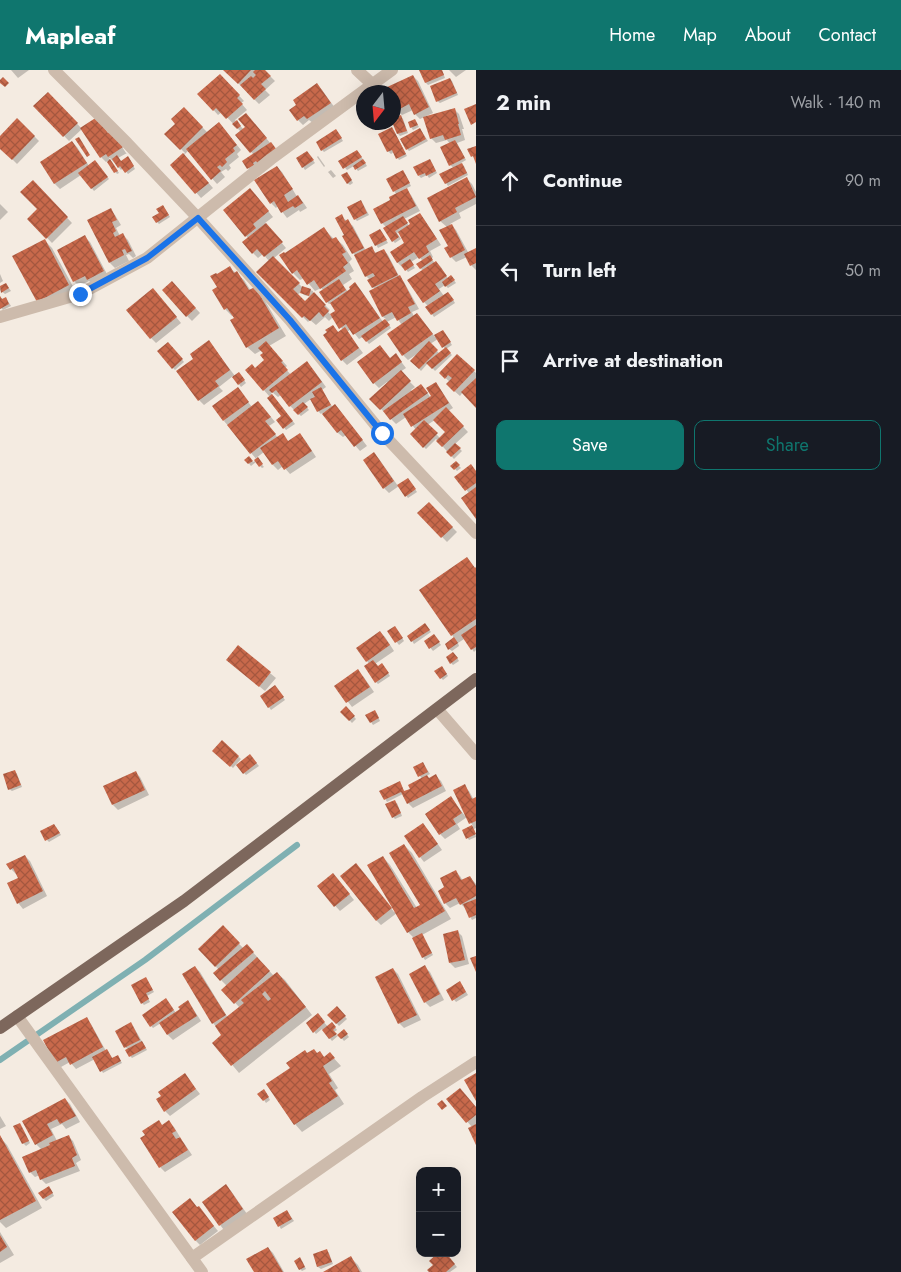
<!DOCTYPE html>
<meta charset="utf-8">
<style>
:root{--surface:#171b24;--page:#242831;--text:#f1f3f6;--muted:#9ea1a6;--line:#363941;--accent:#0f766e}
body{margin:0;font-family:Jost,sans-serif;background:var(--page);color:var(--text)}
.controls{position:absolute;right:15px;bottom:15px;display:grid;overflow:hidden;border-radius:10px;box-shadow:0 5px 20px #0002}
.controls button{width:45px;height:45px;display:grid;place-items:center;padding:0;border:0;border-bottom:1px solid var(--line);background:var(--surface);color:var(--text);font:25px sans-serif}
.compass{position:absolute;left:356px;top:15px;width:45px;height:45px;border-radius:50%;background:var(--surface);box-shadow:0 5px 20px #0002;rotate:196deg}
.stop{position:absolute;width:15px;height:15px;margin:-11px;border:4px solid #1a73e8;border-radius:50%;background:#fff}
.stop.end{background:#1a73e8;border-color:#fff;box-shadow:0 1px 5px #0008}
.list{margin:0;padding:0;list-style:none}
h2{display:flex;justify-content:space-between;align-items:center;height:65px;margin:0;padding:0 20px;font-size:21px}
h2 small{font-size:16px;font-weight:400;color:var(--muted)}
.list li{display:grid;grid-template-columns:32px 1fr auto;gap:15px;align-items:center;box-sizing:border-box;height:90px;padding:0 20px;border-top:1px solid var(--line)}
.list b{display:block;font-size:19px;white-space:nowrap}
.list em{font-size:16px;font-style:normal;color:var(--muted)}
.actions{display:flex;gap:10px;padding:15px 20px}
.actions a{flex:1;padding:11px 0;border:1px solid var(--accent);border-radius:10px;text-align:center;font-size:18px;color:var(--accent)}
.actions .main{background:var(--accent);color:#fff}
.icon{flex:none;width:28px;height:28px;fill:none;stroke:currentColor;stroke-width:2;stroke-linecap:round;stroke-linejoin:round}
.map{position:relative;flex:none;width:476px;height:1202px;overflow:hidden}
header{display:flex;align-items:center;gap:30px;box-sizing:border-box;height:70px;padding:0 25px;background:var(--accent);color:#fff}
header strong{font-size:24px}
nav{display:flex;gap:28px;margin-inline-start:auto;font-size:18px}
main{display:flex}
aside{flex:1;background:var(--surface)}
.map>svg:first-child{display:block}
.shadow{fill:#0003;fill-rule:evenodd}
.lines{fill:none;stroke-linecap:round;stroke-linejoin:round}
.stream{stroke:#7fb0b2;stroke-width:6}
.building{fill:url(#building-cross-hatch);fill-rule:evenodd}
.minor{stroke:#cdbbac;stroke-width:12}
.primary{stroke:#7d675c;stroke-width:12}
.route{stroke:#1a73e8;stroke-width:6}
</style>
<header>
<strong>Mapleaf</strong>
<nav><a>Home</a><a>Map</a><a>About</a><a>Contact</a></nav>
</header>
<main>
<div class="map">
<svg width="476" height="1202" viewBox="0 0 476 1202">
<defs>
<pattern id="building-cross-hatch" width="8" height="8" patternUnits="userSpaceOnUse" patternTransform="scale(1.25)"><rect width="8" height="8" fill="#c8694b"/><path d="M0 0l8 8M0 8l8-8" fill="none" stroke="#a4573f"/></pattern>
</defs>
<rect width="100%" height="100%" fill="#f4ebe1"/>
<g class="shadow">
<polygon points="11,0 29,0 18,8"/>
<polygon points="225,0 264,0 275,11 265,20 270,25 259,34"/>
<polygon points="421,0 442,0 445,8 428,15 426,13"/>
<polygon points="449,0 466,0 456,7"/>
<polygon points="220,5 244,31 241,33 247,40 235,50 244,60 251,50 271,74 269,88 251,100 248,98 254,85 251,82 241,62 222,42 218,45 199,24"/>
<polygon points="413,6 418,11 433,43 420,49 415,44 413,40 402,45 397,40 393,22 389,22 387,18"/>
<polygon points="450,9 452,11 458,25 440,33 437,31"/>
<polygon points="317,15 322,20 335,38 313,53 309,50 303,55 298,50"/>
<polygon points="48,23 82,59 114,65 126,83 127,83 118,88 121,92 130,90 135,99 128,104 123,98 121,100 110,88 109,88 119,103 117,104 108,91 106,92 101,87 82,59 69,71 35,36"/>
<polygon points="184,39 208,63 224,59 241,80 237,84 239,87 229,95 231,98 228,101 226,99 221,102 225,107 217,114 188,81 184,85 213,118 201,128 172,95 185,83 166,64 177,54"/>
<polygon points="454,39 459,44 464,59 462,59 465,70 457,73 466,90 461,93 464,96 468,105 448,116 446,113 454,98 450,95 450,74 447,70 436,73 431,68"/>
<polygon points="400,47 403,49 408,63 400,66 398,64 393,52"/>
<polygon points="18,50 39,71 17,94 0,77 0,68"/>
<polygon points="415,50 419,57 413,60 411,57"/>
<polygon points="392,59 394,61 407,86 399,90 394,82 391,84 388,81 380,65"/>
<polygon points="420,59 428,71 409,81 407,79"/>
<polygon points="338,63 343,71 324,82 322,80"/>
<polygon points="72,72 77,77 89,96 97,94 109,109 94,121 81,105 60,119 55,114 41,92"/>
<polygon points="359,83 367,96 358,101 354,96 347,100 340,92"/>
<polygon points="309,85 315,93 305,100 303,97"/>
<polygon points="318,86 325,96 324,97 317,87"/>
<polygon points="432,93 437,103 429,108 427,105 421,108 419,106"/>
<polygon points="277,97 282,102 296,125 303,132 307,138 300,142 299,140 287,148 278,136 276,138 271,133"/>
<polygon points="331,100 336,106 333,108 328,102"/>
<polygon points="405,104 411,116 405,119 411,125 420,141 404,149 409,156 420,144 424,149 441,175 430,181 433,187 431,189 435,193 436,192 441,197 448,209 453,209 456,213 448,218 445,215 439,219 444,226 450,225 455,233 434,247 427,237 428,236 424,232 423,201 418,195 423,191 419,187 411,192 415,198 408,202 404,197 403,198 398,193 391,183 406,173 399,162 397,163 401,169 395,173 393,171 387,158 382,153 392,130 397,125 394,121"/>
<polygon points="349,105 353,113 350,115 347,113"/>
<polygon points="467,109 472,114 476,122 476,134 459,143 461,148 450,154 456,160 469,184 476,180 476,200 471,195 467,187 456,192 451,187 447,157 440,151"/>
<polygon points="33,112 72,153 52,173 29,149 38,140"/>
<path d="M255 125 273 147 265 153 286 178 274 188 302 217 313 221V223L330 240 328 242 331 245 337 241 332 233 329 234 327 232 324 221 321 218 315 221 304 208 300 210 293 203 285 185 324 159 334 169 335 168 343 175 352 189 349 192 354 201 349 204 352 209 343 215 348 222 355 214 360 219 383 252 386 249 383 247 370 222 375 220 373 217 370 210 366 206 357 187 353 183 345 165 341 146 353 156 366 181 371 178 377 184 384 180 388 185 400 208 404 212 419 239 412 242 414 247 417 244 435 267 443 261 445 264 452 275 446 279 452 285 435 301 428 293 421 301 412 291 418 285 417 284 408 290 403 285 402 255 396 247 387 252 391 258 369 274 363 267 359 269 351 259 347 262 363 283 347 295 342 290 337 261 339 263 343 260 333 247 329 251 325 247 316 255 310 250 308 252 258 202 269 191 263 184 258 188 253 183 249 169 246 166ZM301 222 304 225 311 227 305 232 297 225ZM438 269 445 279 440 284 430 274Z"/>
<polygon points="0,134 8,142 0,150"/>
<polygon points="363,134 369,145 357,151 355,149"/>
<polygon points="165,139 170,147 159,154 157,152"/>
<polygon points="110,140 115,145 121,155 116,158 120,166 123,165 128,170 136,186 133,188 129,184 126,185 129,191 115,198 110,193 88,151"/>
<polygon points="380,160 388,173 378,178 371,166"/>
<polygon points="85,167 90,172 108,206 93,214 89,211 79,216 74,211"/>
<polygon points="45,171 52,178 76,222 45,238"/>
<polygon points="230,198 244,210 251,221 262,226 286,266 269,276 287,296 285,298 291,305 312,298 326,317 322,320 333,338 340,341 367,376 360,381 346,365 343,367 338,363 322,343 321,344 318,341 311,329 304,334 309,340 301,346 290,336 281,325 278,327 272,322 271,323 295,354 286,360 278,350 283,346 270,327 247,301 255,299 266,290 265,284 262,280 255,284 247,277 236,249 234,245 232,246 225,239 217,205"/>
<polygon points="0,204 3,211 0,213"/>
<polygon points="6,214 11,221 5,224 0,220 0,217"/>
<polygon points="177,218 200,243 192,251 187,246"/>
<polygon points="158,225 181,253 156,273 151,268"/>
<polygon points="0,226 2,230 6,228 11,236 3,240 1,238 0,239"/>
<polygon points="170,275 184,292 175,300 173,298"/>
<polygon points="213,277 235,306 241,306 246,313 241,317 233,306 219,317 223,321 204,335 199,330"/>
<path d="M396 285 406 298 400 302 415 317 411 320 412 322 426 321 433 331 435 314 440 319 453 338 448 341 468 362 455 374 462 381 454 389 436 369 426 379 411 364 416 360 406 347 396 354 371 329 389 313 387 312 379 318 374 313 390 289ZM435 350 446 362 440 368 427 355Z"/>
<polygon points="457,285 476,303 476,336 463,322 460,326 452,319 450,312 440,303"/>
<polygon points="238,319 252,337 263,337 275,352 269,356 278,368 282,365 289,372 300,365 305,370 316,387 290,404 283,396 278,400 273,395 264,382 256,388 264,397 262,398 256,392 251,396 246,390 249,387 253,392 257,390 224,351"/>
<polygon points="374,384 379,389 398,416 408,409 417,422 408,428 399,416 389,423 384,418"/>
<polygon points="456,393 461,398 457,401 452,396"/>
<polygon points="476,402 476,447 469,423 456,407"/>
<polygon points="429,434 457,462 447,472 419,443"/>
<polygon points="467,489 476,499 476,580 474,582 472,579 464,569 458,573 459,576 452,581 449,579 455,569 452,565"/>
<polygon points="427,557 431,562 414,574 409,566"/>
<polygon points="397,560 404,571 399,575 389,562"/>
<polygon points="380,562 385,567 394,581 375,594 378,597 384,597 390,606 378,614 376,612 369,594 367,591"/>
<polygon points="436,568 441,575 433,581 425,571"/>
<polygon points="238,577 276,608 265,621 233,595"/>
<polygon points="456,586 459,591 453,595 451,593"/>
<polygon points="444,600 448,606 443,610 441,608"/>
<polygon points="363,606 374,622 352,637 336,616"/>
<polygon points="277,619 285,630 271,640 261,626"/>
<polygon points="346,638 356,649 352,653 342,642"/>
<polygon points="377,644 380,651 373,655 367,646"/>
<polygon points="222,672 241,689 233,698 214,681"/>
<polygon points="252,688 259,696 246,705 244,703"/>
<polygon points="423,693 430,704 426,706 430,709 436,706 441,711 446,721 413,738 408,733 403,724 387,732 381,721 401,715 405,723 411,719 422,709 415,698"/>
<polygon points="15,702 17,704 22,717 12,721 9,719"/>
<polygon points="135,702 140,707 149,725 118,740 113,735"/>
<polygon points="464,716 469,721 474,730 476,729 476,758 474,759 476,767 469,770 463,761 473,756 467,747 457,754 460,759 445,769 440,764 427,745 451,728 465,746 467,746"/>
<polygon points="397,733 402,746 395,749 393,747"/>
<polygon points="423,755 428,760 442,780 424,792 420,787"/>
<polygon points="56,757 61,765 49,772 47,770"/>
<polygon points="404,775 412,783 451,849 422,865 433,885 425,890 423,887 414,868 408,862 397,843 381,855 376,850 361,800 394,842 396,842 383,787 390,795 417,838 422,836"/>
<polygon points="25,786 30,791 47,826 23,839 19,834 9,814 20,808 17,804 16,804 11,799"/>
<polygon points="455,801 460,806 463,811 470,807 476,814 476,848 472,850 466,839 460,833 450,838 445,833"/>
<polygon points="338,810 354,830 340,841 318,817"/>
<polygon points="223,857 244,879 252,881 258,888 257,888 274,906 277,903 285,910 312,945 239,1003 214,973 223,965 213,953 195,897 200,902 228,948 240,938 223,920 227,916 221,910 219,900 199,879"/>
<polygon points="457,861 462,866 469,894 455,898 450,893"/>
<polygon points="425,897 430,902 444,930 430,937 425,932"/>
<polygon points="393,899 398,904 421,950 404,958 399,953"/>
<polygon points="146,909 154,922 147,926 150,932 144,935 142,933"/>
<polygon points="462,915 468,925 456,932 447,921"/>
<polygon points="168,932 176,943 187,932 192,937 201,951 173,970 168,965 161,953 153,958 151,956"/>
<polygon points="337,938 347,949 339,956 329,945"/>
<polygon points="318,945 328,957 334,956 337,960 334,962 337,966 344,961 349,967 344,971 339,965 332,971 322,959 316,964 307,953"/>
<polygon points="86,949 91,954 106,981 107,980 113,989 118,986 122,993 103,1003 95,989 76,999 70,992 61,997 56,992"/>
<polygon points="133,956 147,980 132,988 130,986 129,980 125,977"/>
<polygon points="320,983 325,988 330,984 341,996 329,1004 338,1018 335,1020 344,1034 302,1062 295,1054 292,999 307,985 318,984"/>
<polygon points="185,1005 200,1024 170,1046 165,1041"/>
<polygon points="266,1023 270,1030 266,1033 264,1030"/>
<polygon points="65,1029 70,1034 80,1052 66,1059 62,1054 51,1059 57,1071 68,1066 73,1071 81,1090 76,1093 80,1101 46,1114 41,1109 40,1105 35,1107 30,1102 42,1080 36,1074 23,1052"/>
<polygon points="448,1030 476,1037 476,1054 472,1057"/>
<polygon points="0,1046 6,1056 0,1059"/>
<polygon points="169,1052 174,1057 180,1067 178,1067 184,1073 192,1085 165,1102 160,1097 163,1056"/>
<polygon points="22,1057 30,1073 26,1076 23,1073"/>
<polygon points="0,1067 7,1075 42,1138 6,1158 0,1152"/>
<polygon points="226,1116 231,1121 247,1144 224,1160 220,1155"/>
<polygon points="51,1120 54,1126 46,1131 43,1128"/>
<polygon points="198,1139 203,1143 218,1161 200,1175 195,1170"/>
<polygon points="287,1141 294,1151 281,1159 275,1148"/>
<polygon points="0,1162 14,1185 0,1193"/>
<polygon points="268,1178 273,1183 284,1202 255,1202"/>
<polygon points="327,1181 329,1183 333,1194 321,1199 318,1197 314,1185"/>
<polygon points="445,1183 457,1197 450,1202 431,1202 434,1195"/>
<polygon points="351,1188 358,1195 362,1202 325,1202"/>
<polygon points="302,1191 306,1199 302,1201 300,1199"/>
</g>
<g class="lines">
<polyline class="stream" points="0,990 145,890 297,775"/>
</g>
<g class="building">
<polygon points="223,0 251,0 238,14"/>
<polygon points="255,0 265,0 271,6 261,14 266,19 254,30 240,15 251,6 253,8 256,5 253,2"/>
<polygon points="419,0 442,0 444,5 425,13"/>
<polygon points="220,4 240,25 237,28 243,34 226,49 216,38 213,41 197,24"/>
<polygon points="413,5 429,37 414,45 409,34 396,41 393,35 393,22 388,22 385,18"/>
<polygon points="3,7 9,13 5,17 0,13 0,10"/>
<polygon points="450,8 457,23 436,32 430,16"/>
<polygon points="317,13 331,33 307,49 304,46 297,51 289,40 296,35 293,30"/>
<polygon points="48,22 78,53 63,67 33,36"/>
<polygon points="476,34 476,52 471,55 464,39"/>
<polygon points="184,37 203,57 180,80 164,64 175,54 171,49"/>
<polygon points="455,38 459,54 458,54 461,65 445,70 443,65 430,69 423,47"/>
<polygon points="246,43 267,68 250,83 235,65 245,57 238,49"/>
<polygon points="401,45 407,61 397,64 392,52 393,52 393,48"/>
<polygon points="97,47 108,63 112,60 123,77 108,87 106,84 100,88 80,58"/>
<polygon points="17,48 35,66 12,90 0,79 0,66"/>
<polygon points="415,49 418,55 410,58 408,52"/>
<polygon points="237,50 241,56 237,59 232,54"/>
<polygon points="219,52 237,75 233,78 235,81 225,89 227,92 222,97 220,95 217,97 221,101 211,110 186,79"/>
<polygon points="392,57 406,84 396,89 392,80 387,82 378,64"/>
<polygon points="420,58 426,69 406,80 400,69"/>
<polygon points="336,59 342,68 321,81 316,72"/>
<polygon points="79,67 90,85 87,87 75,69"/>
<polygon points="455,70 465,88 449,96 440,77"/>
<polygon points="72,71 87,93 54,114 40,92"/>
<polygon points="271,72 277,80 259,95 256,91 253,93 254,95 247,99 242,91"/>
<polygon points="476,76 476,94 473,86 471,87 467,79"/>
<polygon points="357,80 362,87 343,99 338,91"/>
<polygon points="307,81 314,90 302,98 296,88"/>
<polygon points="183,83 209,113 195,124 170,95"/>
<polygon points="117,85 121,91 128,86 134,96 125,103 120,96 118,98 112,89"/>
<polygon points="110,89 118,101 114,103 107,92"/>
<polygon points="363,89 366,93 355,100 353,96"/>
<polygon points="430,89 436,101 426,106 425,103 418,106 413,97"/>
<polygon points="95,90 108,107 91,119 78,103"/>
<polygon points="462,93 467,103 445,114 439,104"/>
<polygon points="277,96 293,119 284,125 288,132 298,125 303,133 295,138 293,136 281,143 274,131 270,134 254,110"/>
<polygon points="403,100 410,113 393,122 386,109"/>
<polygon points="347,102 352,110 347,114 341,105"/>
<polygon points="467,107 476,127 455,138 457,142 439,152 427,128"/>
<polygon points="33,110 68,147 46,169 27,149 37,139 20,122"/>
<polygon points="250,118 269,141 253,154 256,158 245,167 223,140"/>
<polygon points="407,118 416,136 381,154 373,139 390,130 389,127"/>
<polygon points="361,130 367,143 354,150 347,137"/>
<polygon points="163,135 169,145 156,153 152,147 159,143 156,139"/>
<polygon points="111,138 117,150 112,152 116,161 113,163 115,167 123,163 132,181 127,183 125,179 122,180 124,185 109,193 87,150"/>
<polygon points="420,143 437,169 426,176 429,182 419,189 414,182 397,193 390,182 404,173 398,162 410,154 408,150"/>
<polygon points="342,144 345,151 348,149 364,178 352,184 342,166 344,165 335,148"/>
<polygon points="403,146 408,153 395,161 399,167 392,172 383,158"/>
<polygon points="266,153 283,172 264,187 257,179 252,184 242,172"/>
<polygon points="452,154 465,180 450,188 444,178 448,176 439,160"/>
<polygon points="324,157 332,169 336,167 346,182 342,184 348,193 343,197 346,201 320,219 314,210 307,215 297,200 292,204 279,185 284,182 285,183"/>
<polygon points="380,159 387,170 375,176 369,165"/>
<polygon points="85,165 104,201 87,210 85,206 73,212 57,180"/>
<polygon points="45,169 69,215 37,232 12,186"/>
<polygon points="372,176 375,183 384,179 398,205 372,218 367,210 375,206 373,203 365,207 354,185"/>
<polygon points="476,178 476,193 470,196 464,184"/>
<polygon points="430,185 433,190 420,199 416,194"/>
<polygon points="273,186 300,213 293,219 305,231 314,222 326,235 324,236 329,241 323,247 319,242 310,251 304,246 302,248 256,202"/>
<polygon points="410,189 414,195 405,201 401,195"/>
<polygon points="436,191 447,206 435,214 440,221 423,233 407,210"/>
<polygon points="230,196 234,203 237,201 249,220 255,217 279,258 246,278 230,250 234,248 227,238 224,240 212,220 217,217 210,206 216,203 217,204"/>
<polygon points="400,205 415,234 408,237 411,243 397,251 392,242 382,247 369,221"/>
<polygon points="451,205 455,210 445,217 442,212"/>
<polygon points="339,209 346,220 326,233 319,222"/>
<polygon points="172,211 196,238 186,247 162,220"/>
<polygon points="355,212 380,248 353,265 346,254 339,259 330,244 335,241 330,233 350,219 349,217"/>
<polygon points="6,213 9,218 1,223 0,216"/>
<polygon points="302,216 311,219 309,226 300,223"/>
<polygon points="153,218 177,247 150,269 126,240"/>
<polygon points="448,222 454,230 431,245 425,237"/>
<polygon points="0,226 2,229 6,227 9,234 0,239"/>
<polygon points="417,243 433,264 402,286 387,264"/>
<polygon points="385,249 390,255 366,272 361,266"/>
<polygon points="333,255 338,262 345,257 359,278 341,291 323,265 327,262 325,260"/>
<polygon points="443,260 451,272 442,278 434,265"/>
<polygon points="209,270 230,300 215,311 219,316 198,331 176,301 193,289 190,284"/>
<polygon points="266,271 283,291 281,292 288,300 263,321 245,300 252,294 255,298 264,290 260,285 263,283 258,278"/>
<polygon points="429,271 438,280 419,299 410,291"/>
<polygon points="168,272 183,289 172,299 157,281"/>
<polygon points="380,275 390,288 396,283 402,292 373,314 357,292"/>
<polygon points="446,277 451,283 432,299 426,293"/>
<polygon points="457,284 475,300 454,322 446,314 452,308 448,305 445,309 439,303"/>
<polygon points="307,291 322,312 289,337 276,320 272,323 269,320"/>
<polygon points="401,300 411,311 380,340 369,329"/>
<polygon points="239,302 245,310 238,315 232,307"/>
<polygon points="476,308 476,338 461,322"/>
<polygon points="436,312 449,333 411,357 403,344 431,326 426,318"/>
<polygon points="421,314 428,323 390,350 383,341"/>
<polygon points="238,317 249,332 223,351 212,336"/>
<polygon points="321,317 331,335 317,342 310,329 315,327 312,322"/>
<polygon points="272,324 293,351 283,359 276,350 281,346 267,328"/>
<polygon points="258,331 271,347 265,351 276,364 250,384 227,355"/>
<polygon points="303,332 308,337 298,345 293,340"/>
<polygon points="335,334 363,370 354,377 341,360 337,363 322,344"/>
<polygon points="446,337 464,356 442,377 436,371 445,362 433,350"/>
<polygon points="424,350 438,363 423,378 410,364"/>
<polygon points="283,363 288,371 300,363 312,381 284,400 278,391 272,395 260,378"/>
<polygon points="455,373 461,378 451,387 446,382"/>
<polygon points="374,382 394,411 383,419 363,390"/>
<polygon points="249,386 253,391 248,394 244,390"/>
<polygon points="258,387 263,394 259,397 254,390"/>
<polygon points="456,391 460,395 454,400 450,396"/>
<polygon points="471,394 476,401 476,413 465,421 454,407"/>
<polygon points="408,408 416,419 405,427 397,415"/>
<polygon points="476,417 476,449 461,428"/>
<polygon points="429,432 453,457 441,468 417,443"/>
<polygon points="467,487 475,498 476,497 476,549 451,566 419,520"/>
<polygon points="425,553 430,560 411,572 407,566"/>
<polygon points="476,555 476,577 471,580 461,565"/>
<polygon points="395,556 403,568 395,573 387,561"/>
<polygon points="380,561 390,575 366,592 356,578"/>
<polygon points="434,564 440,572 429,579 424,571"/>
<polygon points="454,567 458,573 448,580 445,574"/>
<polygon points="238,575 271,602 259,617 226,590"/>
<polygon points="453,582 458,588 450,594 446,587"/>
<polygon points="373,590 378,596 382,593 389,603 375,613 364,596"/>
<polygon points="442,596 447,604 440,609 434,601"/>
<polygon points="358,599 370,617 346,633 334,616"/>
<polygon points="275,615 284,627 268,638 260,626"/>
<polygon points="346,636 355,646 349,651 340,642"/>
<polygon points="375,640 379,648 370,653 365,645"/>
<polygon points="222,670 239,686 230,697 212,681"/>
<polygon points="250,684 257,693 243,704 236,695"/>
<polygon points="423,692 428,702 418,707 413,697"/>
<polygon points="15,700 21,715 8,720 3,704"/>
<polygon points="136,701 145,720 112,735 103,716"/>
<polygon points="436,704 442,716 407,734 401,722 384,730 379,721 400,711 404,721 410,719 408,715 427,705 429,708"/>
<polygon points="465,714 472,729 476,727 476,751 469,754 453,720"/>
<polygon points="451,726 462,743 453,749 456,754 439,765 425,744"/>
<polygon points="395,730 401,743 392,748 385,734"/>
<polygon points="423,753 438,774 419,788 404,766"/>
<polygon points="54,754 60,763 45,771 40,761"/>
<polygon points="472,755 476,764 466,769 462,760"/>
<polygon points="404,774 445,841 407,863 367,795 383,786 414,838 420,835 389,783"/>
<polygon points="25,785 43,821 17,834 7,813 18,808 13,798 10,800 6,794"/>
<polygon points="356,793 392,838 376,851 340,806"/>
<polygon points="456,800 461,810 470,806 476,816 476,826 460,835 456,828 444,834 438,821 444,817 440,808"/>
<polygon points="333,803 350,824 334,837 317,816"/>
<polygon points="476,829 476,845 469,848 463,834"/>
<polygon points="223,855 240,873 215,897 198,879"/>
<polygon points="458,860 465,890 449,893 443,864"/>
<polygon points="422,863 432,883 422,888 412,868"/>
<polygon points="247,874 254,882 220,911 213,903"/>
<polygon points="476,886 476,902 470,888"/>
<polygon points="257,887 270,901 234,934 221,920"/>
<polygon points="425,895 440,924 424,933 409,904"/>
<polygon points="195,896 226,945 212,954 182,904"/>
<polygon points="393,898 417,945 398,954 375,907"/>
<path d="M277 902 306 937 231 996 212 973 221 965 215 956 244 933 241 930ZM265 921 271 929 268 931 262 924Z"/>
<polygon points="146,907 153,920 146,923 149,929 141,934 131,915"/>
<polygon points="460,911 466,922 452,931 446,920"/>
<polygon points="166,928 174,940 150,957 142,945"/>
<polygon points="188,930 197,946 167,965 159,953 180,939 178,937"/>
<polygon points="337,936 346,946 336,954 327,945"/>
<polygon points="318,943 325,952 313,963 306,953"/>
<polygon points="87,947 103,977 70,995 66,987 55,993 43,970"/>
<polygon points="131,952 140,970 124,978 115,961"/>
<polygon points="332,952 336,957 333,960 337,964 329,969 322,960"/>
<polygon points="344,959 348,964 341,969 337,965"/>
<polygon points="142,971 146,978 129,987 125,980"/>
<polygon points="107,979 112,988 118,985 121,991 100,1002 92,987"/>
<polygon points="314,979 317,983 320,981 324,987 330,982 335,988 323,996 332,1011 329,1013 338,1026 294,1055 266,1014 290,998 286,993 305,980 307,983"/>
<polygon points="185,1003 196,1019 164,1042 156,1029 161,1026 158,1022"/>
<polygon points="476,1003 476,1031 464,1010"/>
<polygon points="460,1018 476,1037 476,1045 466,1053 446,1029"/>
<polygon points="264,1019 269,1027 263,1031 257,1024"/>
<polygon points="65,1028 76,1046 60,1054 57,1049 47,1054 53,1065 35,1075 22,1051"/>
<polygon points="442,1030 447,1036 442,1040 437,1034"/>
<polygon points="159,1050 162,1055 169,1050 176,1061 172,1063 176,1069 180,1067 188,1080 159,1098 140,1068 145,1065 142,1061"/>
<polygon points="20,1053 29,1071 22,1074 13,1056"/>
<polygon points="476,1054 476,1075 468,1058"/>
<polygon points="0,1065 36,1131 0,1150"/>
<polygon points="69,1065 77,1085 72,1088 75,1096 40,1110 36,1100 29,1103 22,1087 50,1075 49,1073"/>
<polygon points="226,1114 243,1139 219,1156 202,1132"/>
<polygon points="49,1116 53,1123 43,1129 38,1123"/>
<polygon points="190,1128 197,1137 199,1136 214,1156 195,1171 172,1142"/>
<polygon points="287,1140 292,1149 278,1157 273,1148"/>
<polygon points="0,1165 7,1177 0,1182"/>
<polygon points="268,1177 283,1202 254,1202 246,1189"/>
<polygon points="327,1179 332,1192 317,1197 313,1184"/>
<polygon points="438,1183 446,1183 455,1194 446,1202 429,1202 427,1200 433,1195 429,1191"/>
<polygon points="351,1186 360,1202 323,1202"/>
<polygon points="300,1187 305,1197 299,1200 294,1191"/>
</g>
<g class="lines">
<g class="minor">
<polyline points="54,0 127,73 198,148 290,250 382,363 476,463"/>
<polyline points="357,0 372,14"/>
<polyline points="0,247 80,224 147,188 271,89 392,0"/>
<polyline points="437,639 476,684"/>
<polyline points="17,946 202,1202"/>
<polyline points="192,1188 422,1027 476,992"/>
</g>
<polyline class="primary" points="0,958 184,831 476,609"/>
</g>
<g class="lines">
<polyline class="route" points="80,224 147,188 198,148 290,250 382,363"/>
</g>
</svg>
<div class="controls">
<button>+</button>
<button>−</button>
</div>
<svg class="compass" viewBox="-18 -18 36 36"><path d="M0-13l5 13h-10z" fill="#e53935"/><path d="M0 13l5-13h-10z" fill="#9ea1a6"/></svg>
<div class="stop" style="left:382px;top:363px"></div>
<div class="stop end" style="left:80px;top:224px"></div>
</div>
<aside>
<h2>2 min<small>Walk · 140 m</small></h2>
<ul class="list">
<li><svg class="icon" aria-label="ahead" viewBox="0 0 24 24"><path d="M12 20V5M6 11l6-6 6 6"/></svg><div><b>Continue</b></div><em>90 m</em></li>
<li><svg class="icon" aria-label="left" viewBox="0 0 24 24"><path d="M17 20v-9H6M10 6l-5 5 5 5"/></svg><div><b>Turn left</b></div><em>50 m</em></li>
<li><svg class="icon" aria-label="arrive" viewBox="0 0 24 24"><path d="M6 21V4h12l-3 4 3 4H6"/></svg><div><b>Arrive at destination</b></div></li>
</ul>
<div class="actions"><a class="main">Save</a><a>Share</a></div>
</aside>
</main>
